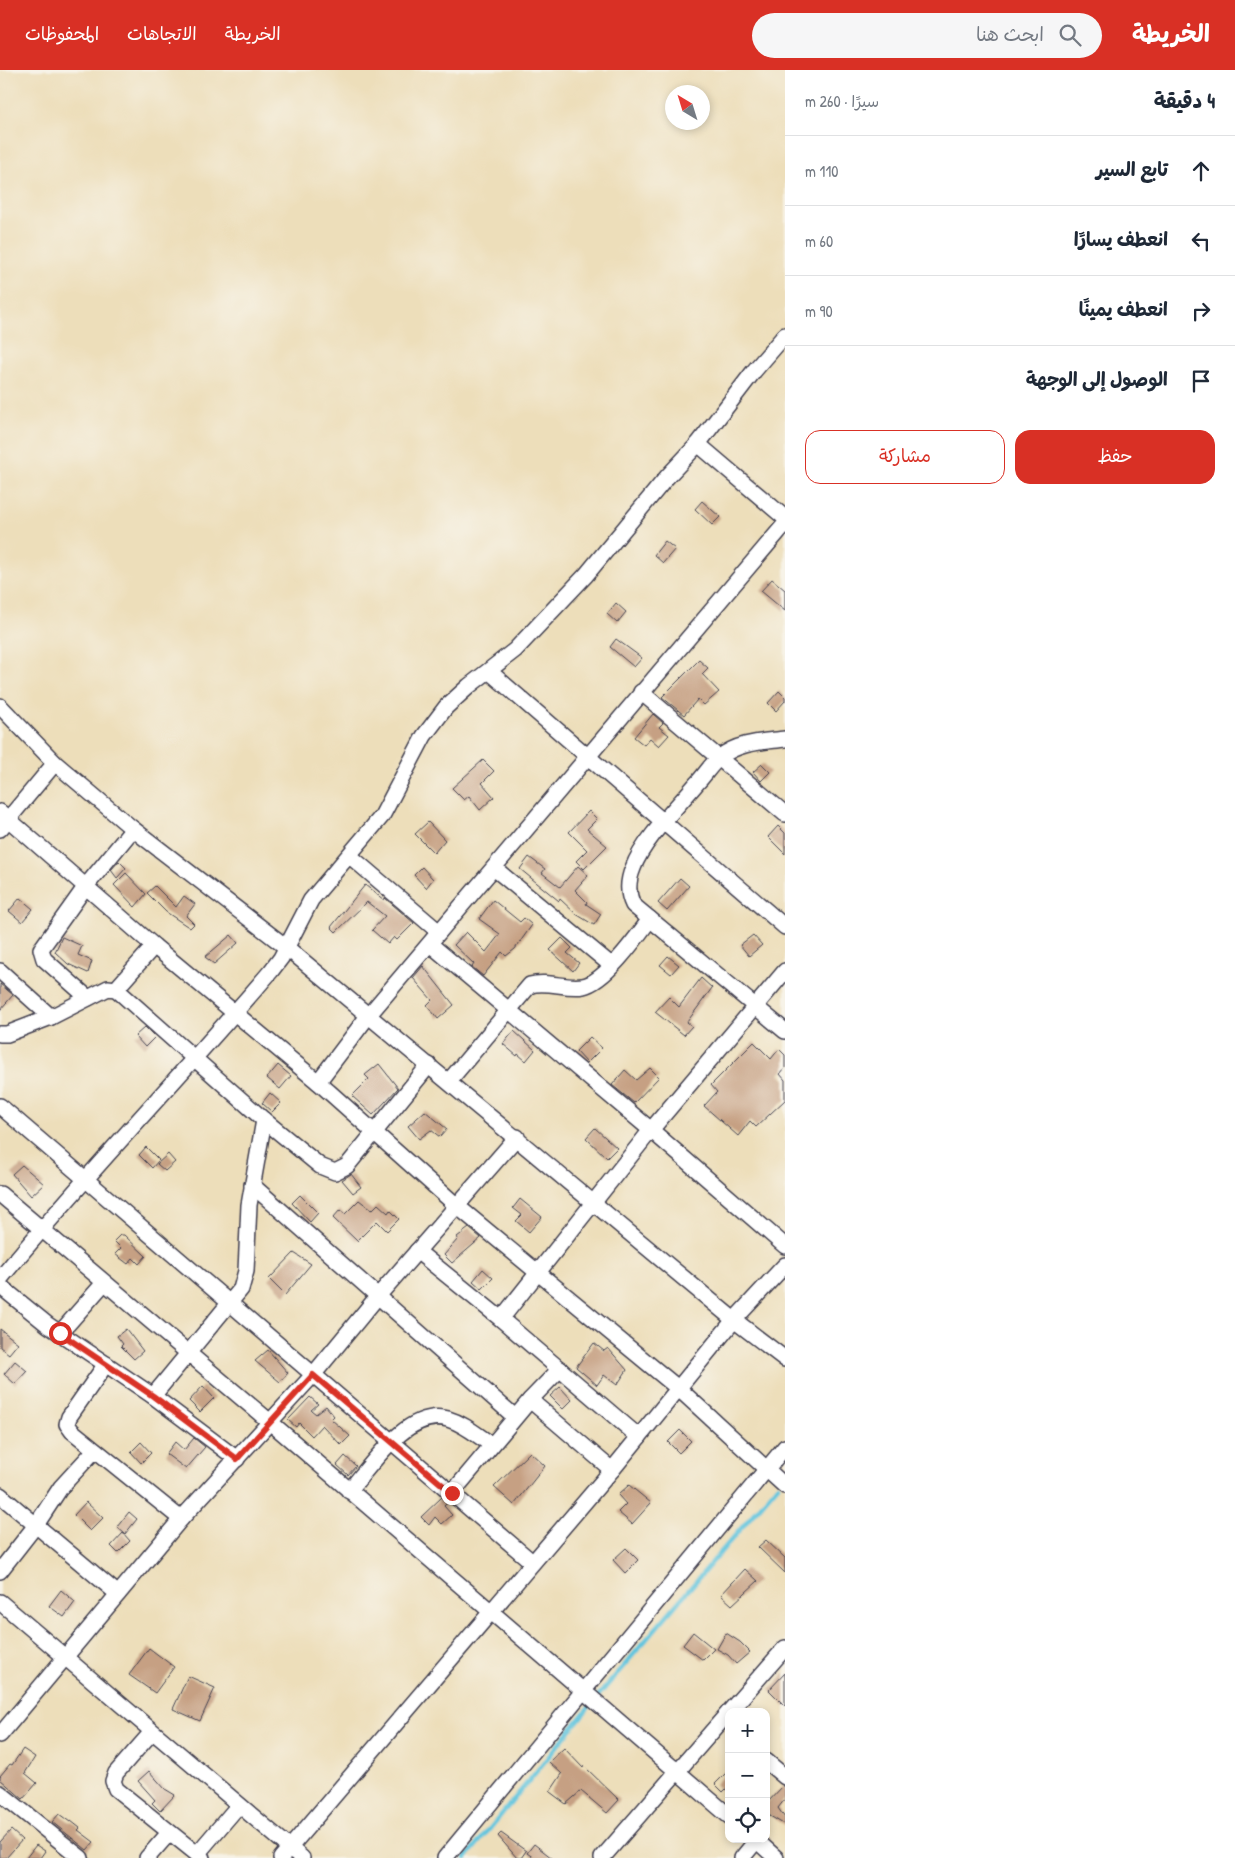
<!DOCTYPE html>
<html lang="ar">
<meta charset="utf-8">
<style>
:root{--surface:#fff;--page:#f6f6f7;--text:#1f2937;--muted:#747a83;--line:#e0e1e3;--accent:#d93025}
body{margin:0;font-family:"Patrick Hand","Playpen Sans Arabic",sans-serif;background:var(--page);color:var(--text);direction:rtl}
.controls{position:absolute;right:15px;bottom:15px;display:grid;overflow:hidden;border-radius:10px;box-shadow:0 2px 8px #0003}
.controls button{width:45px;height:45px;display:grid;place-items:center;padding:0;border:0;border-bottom:1px solid var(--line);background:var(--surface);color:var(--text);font:25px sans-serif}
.compass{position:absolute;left:665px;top:15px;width:45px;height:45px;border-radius:50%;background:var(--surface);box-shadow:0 2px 8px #0003;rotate:322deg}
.stop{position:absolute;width:15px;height:15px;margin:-11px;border:4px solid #d93025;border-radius:50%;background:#fff}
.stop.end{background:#d93025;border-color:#fff;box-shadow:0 1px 5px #0008}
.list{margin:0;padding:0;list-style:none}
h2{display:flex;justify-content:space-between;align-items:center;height:65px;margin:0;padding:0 20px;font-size:21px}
h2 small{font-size:16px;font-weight:400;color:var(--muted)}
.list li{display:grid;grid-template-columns:32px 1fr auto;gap:15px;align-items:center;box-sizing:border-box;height:70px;padding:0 20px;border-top:1px solid var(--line)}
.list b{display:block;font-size:19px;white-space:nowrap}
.list em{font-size:16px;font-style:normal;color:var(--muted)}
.actions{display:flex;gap:10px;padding:15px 20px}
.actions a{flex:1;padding:11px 0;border:1px solid var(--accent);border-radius:15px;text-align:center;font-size:18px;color:var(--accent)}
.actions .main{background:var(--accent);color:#fff}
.icon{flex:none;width:28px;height:28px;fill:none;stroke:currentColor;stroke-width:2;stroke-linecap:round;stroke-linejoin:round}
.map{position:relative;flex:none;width:785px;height:1788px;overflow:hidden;direction:ltr}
header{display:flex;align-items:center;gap:30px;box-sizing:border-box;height:70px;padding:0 25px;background:var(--accent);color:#fff}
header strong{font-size:24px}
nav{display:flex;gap:28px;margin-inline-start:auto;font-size:18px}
.search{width:350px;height:45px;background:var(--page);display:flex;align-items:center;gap:12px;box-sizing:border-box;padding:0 18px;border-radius:28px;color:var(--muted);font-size:19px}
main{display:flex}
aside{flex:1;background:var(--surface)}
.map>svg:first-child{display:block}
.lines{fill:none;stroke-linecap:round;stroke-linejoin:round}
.stream{stroke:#60c5de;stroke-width:4.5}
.building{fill:#c6a083}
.minor-casing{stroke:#403e4e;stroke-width:18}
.minor{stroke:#fff;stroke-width:15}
.route{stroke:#d93025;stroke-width:6}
</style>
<header>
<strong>الخريطة</strong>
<div class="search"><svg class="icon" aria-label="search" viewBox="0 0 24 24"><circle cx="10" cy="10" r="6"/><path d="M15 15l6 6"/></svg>ابحث هنا</div>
<nav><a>الخريطة</a><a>الاتجاهات</a><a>المحفوظات</a></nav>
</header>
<main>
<aside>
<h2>4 دقيقة<small>سيرًا · 260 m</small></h2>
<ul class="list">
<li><svg class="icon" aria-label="ahead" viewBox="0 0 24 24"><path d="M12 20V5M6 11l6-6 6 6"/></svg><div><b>تابع السير</b></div><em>110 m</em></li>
<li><svg class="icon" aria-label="left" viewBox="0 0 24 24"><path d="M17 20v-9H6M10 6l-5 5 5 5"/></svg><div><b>انعطف يسارًا</b></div><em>60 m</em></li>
<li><svg class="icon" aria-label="right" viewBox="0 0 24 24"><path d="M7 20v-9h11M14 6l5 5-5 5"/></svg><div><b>انعطف يمينًا</b></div><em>90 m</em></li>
<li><svg class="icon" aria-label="arrive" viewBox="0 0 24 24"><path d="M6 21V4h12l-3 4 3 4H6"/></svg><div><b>الوصول إلى الوجهة</b></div></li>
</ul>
<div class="actions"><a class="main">حفظ</a><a>مشاركة</a></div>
</aside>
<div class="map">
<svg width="785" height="1788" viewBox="0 0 785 1788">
<rect width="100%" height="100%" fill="#f7f3e8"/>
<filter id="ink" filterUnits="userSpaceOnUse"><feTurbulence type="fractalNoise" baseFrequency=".02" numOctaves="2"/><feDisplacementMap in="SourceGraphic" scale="10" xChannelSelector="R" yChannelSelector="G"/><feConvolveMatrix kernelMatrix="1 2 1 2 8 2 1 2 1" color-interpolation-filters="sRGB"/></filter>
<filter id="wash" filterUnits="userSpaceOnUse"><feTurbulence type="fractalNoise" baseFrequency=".0096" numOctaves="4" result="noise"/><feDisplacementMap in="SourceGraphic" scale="20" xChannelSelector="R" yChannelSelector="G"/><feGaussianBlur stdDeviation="1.12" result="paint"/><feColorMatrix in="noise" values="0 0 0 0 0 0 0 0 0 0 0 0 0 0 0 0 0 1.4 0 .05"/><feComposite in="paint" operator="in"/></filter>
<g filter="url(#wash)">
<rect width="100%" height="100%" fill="#eddeba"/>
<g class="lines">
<polyline class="stream" points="466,1788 593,1632 778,1415"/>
</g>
<g id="blocks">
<g class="building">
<polygon points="702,431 720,447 712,455 695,439"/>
<polygon points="665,471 675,479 663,493 654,485"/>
<polygon points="772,509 785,520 785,541 761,521"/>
<polygon points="616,533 626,542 617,553 607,544"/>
<polygon points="616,569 642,588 634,597 610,577"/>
<polygon points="699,590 708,598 702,604 719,622 704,635 698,629 684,645 662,627"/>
<polygon points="779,621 785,627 785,631 776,641 768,633"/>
<polygon points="653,644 663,653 659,657 669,665 659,676 650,668 644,675 634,667"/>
<polygon points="483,690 494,701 482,713 494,727 480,740 469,726 464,730 452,718"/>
<polygon points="762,694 770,702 761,711 753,702"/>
<polygon points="589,741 597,749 587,759 607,776 584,799 576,791 587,780 569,762"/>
<polygon points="428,752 445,770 434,783 415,764"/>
<polygon points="778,756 785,763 785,784 768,767"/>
<polygon points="529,787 545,799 542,803 560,817 578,796 588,805 575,820 587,832 586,834 601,844 594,855 576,844 560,829 559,831 520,799"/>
<polygon points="119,791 126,798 117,808 111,800"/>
<polygon points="422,797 433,809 426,818 414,805"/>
<polygon points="126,803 146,824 135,837 114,815"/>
<polygon points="680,808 689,816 667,841 658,833"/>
<polygon points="365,815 384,830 385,828 414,853 397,870 394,867 388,874 372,860 385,846 367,832 336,862 331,857"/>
<polygon points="155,816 176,837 184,826 195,834 186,846 194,854 190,858 166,842 147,823"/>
<polygon points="20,828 33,839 22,852 9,841"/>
<polygon points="493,830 520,852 524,848 532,855 515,879 506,886 502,882 483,906 472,897 474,894 454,875 466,862 486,882 500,864 479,849"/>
<polygon points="231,865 238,873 214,894 205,887"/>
<polygon points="753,865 762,875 749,886 740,875"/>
<polygon points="62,867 82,876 78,885 92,891 88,903 68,894 55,882"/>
<polygon points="562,868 572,878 567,883 579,893 573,901 550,880"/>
<polygon points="668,886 679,895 671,904 660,895"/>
<polygon points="423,896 454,935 438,949 427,935 432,930 413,908"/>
<polygon points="701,908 712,918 687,952 692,956 684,965 655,942 669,927 679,937"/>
<polygon points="0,914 13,925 0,940"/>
<polygon points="145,957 155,967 145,977 135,966"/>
<polygon points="514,961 535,980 526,991 518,984 517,986 503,974"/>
<polygon points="590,967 602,978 587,993 576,981"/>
<polygon points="754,972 771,989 779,979 785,985 785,998 780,1004 785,1010 785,1030 756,1057 750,1051 738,1066 704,1036 717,1022 711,1015"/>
<polygon points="379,994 398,1018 373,1045 352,1026 369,1009 365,1005"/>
<polygon points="278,995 291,1006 280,1019 267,1008"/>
<polygon points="650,998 659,1007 634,1033 612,1015 625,1000 636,1010"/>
<polygon points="270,1023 281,1033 272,1042 262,1033"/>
<polygon points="425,1041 447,1059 440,1067 431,1060 419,1069 408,1056"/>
<polygon points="595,1058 617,1078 607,1088 586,1068"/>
<polygon points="146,1077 159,1090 152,1098 139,1085"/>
<polygon points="168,1084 175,1092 165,1101 157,1094"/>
<polygon points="22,1095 44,1114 31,1126 12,1104"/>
<polygon points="351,1104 361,1117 353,1123 342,1110"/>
<polygon points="300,1125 318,1143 310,1152 292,1133"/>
<polygon points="520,1129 542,1147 529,1162 516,1151 522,1145 513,1138"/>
<polygon points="359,1130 372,1140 378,1134 388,1143 390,1140 399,1149 387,1161 377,1151 357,1171 333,1148 340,1140 345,1144"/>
<polygon points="469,1158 481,1168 452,1193 444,1185 458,1169 457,1167"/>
<polygon points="120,1165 124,1165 146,1186 139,1194 133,1188 128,1194 115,1184 121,1178 114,1171"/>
<polygon points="294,1183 311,1194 285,1225 269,1209"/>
<polygon points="483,1199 493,1208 482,1219 473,1211"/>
<polygon points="0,1259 18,1273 9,1284 0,1277"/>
<polygon points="126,1259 143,1281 134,1289 121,1276 123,1274 117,1266"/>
<polygon points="594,1273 604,1281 608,1278 627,1300 617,1315 604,1305 597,1315 576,1297"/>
<polygon points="268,1280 288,1303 280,1312 255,1291"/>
<polygon points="15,1291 27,1301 15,1314 4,1304"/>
<polygon points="203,1316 214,1328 200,1342 189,1331"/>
<polygon points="560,1317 572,1330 563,1339 550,1326"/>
<polygon points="310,1327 318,1334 311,1340 316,1344 326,1336 334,1346 331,1349 350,1366 341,1375 322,1355 312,1366 299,1353 296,1357 288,1350"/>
<polygon points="680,1360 691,1371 679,1383 668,1372"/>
<polygon points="194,1368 205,1377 186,1399 166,1384 175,1372 184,1380"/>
<polygon points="141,1372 151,1383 141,1393 131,1382"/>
<polygon points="530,1382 545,1396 514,1435 494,1417"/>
<polygon points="345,1386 356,1396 348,1405 337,1395"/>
<polygon points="629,1415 651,1433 632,1454 618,1442 626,1434 618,1425"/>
<polygon points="442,1427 448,1432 444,1436 452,1445 442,1454 435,1447 429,1455 421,1447"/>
<polygon points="86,1432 103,1448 90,1461 74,1445"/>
<polygon points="129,1442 137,1449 125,1464 117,1457"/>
<polygon points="123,1463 130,1471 118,1483 111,1476"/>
<polygon points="766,1470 785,1488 785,1503 758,1477"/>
<polygon points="626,1478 638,1490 625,1503 613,1490"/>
<polygon points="745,1499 758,1511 732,1535 721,1525"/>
<polygon points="61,1520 75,1532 64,1547 49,1536"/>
<polygon points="693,1562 714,1579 703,1590 683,1575"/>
<polygon points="726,1563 740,1572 750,1582 736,1594 728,1585 717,1579"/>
<polygon points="149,1578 174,1597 155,1623 129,1605"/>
<polygon points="785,1603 785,1636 769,1620"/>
<polygon points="188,1606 215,1618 200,1651 173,1639"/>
<polygon points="564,1678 583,1698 584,1696 619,1730 607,1743 581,1721 566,1734 550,1722 562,1704 549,1692"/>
<polygon points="23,1679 35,1687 25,1703 37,1713 23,1729 0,1709 0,1706 10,1694 12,1695"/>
<polygon points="729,1700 729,1716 723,1722 715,1714"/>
<polygon points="149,1701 165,1719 175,1725 160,1741 152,1733 155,1730 138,1711"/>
<polygon points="783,1716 785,1716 785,1729 778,1738 785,1748 785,1755 770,1746 766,1741 766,1734"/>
<polygon points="59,1744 70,1752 71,1751 80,1758 78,1760 94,1772 87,1780 52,1752"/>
<polygon points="11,1760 22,1770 6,1788 0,1788 0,1772"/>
<polygon points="501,1763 526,1781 521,1788 517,1788 498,1766"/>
<polygon points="534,1774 552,1788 534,1788 527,1783"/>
<polygon points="36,1775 45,1781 40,1788 26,1788"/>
</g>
</g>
</g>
<g filter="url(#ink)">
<use href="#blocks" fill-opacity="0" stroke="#403e4e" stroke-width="1"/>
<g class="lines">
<defs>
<g id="minor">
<polyline points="698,374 785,448"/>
<polyline points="490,602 785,857"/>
<polyline points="641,622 785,744"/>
<polyline points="0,636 55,693 133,759 286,877 734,1250 785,1289"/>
<path d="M785 669C762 672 739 672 720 687 711 694 705 705 697 713 678 736 643 770 633 798 628 810 627 823 633 835L785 961"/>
<polyline points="0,742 154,876 318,1012 457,1136 679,1319 785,1416"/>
<polyline points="0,759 55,693"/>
<polyline points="350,786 439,862"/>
<polyline points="494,798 611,895"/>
<polyline points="430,874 651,1060 785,1176"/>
<polyline points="0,901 51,947"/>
<polyline points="116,919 154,876"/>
<polyline points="88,928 44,889 41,879 86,816 133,759"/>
<polyline points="0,964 7,964 51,947 108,918 116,919 264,1050 320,1096 335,1102 347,1096 429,995"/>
<path d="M449 1011 530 915C548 910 565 919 583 916 605 912 637 867 650 849"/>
<polyline points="318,1012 368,946 785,454"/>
<polyline points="0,1036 532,1492"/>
<polyline points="252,1115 515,1347"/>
<polyline points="0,1124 270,1352 729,1746"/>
<polyline points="417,1181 501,1249 639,1367"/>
<path d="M0 1209C87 1103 182 1005 271 901L281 888 311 830 382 746 424 666 446 637 469 616 515 580 586 505 667 407 698 374 754 301 785 265"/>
<polyline points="0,1216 48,1255 153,1326 237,1389"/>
<polyline points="501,1249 651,1060 785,901"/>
<polyline points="60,1263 104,1213"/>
<polyline points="106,1294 69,1347 67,1354 72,1361 181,1449"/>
<polyline points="153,1326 241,1219 246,1201 249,1135 264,1050"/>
<polyline points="530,1330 612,1400"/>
<path d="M349 1421C372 1394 408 1338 448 1349 465 1354 478 1366 492 1375"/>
<polyline points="452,1423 530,1330 560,1299"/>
<polyline points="0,1425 118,1524"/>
<polyline points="0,1501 36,1455 61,1417 95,1380"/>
<polyline points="0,1532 302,1788"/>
<polyline points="729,1642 785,1578"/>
<polyline points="152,1662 116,1703 113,1711 116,1719 202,1788"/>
<polyline points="0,1665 181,1449 313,1305 378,1226 517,1067"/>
<polyline points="766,1691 785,1707"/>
<polyline points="0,1723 81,1788"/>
<polyline points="755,1769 776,1788"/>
<polyline points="197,1784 239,1735"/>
<polyline points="147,1788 169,1763"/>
<polyline points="281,1788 612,1400 734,1250 785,1195"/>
<polyline points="445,1788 785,1377"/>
<polyline points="602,1788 729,1642"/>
<polyline points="742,1788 756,1771"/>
</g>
</defs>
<use href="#minor" class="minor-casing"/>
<use href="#minor" class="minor"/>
</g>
</g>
<g class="lines" filter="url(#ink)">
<polyline class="route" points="60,1263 153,1326 237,1389 313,1305 452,1423"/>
</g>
</svg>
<div class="controls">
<button>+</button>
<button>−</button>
<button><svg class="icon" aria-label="locate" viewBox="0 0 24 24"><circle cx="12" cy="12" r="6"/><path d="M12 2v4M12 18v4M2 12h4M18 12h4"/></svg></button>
</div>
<svg class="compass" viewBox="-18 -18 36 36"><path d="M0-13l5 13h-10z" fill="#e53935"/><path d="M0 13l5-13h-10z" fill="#747a83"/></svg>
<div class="stop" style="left:60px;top:1263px"></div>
<div class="stop end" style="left:452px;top:1423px"></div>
</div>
</main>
